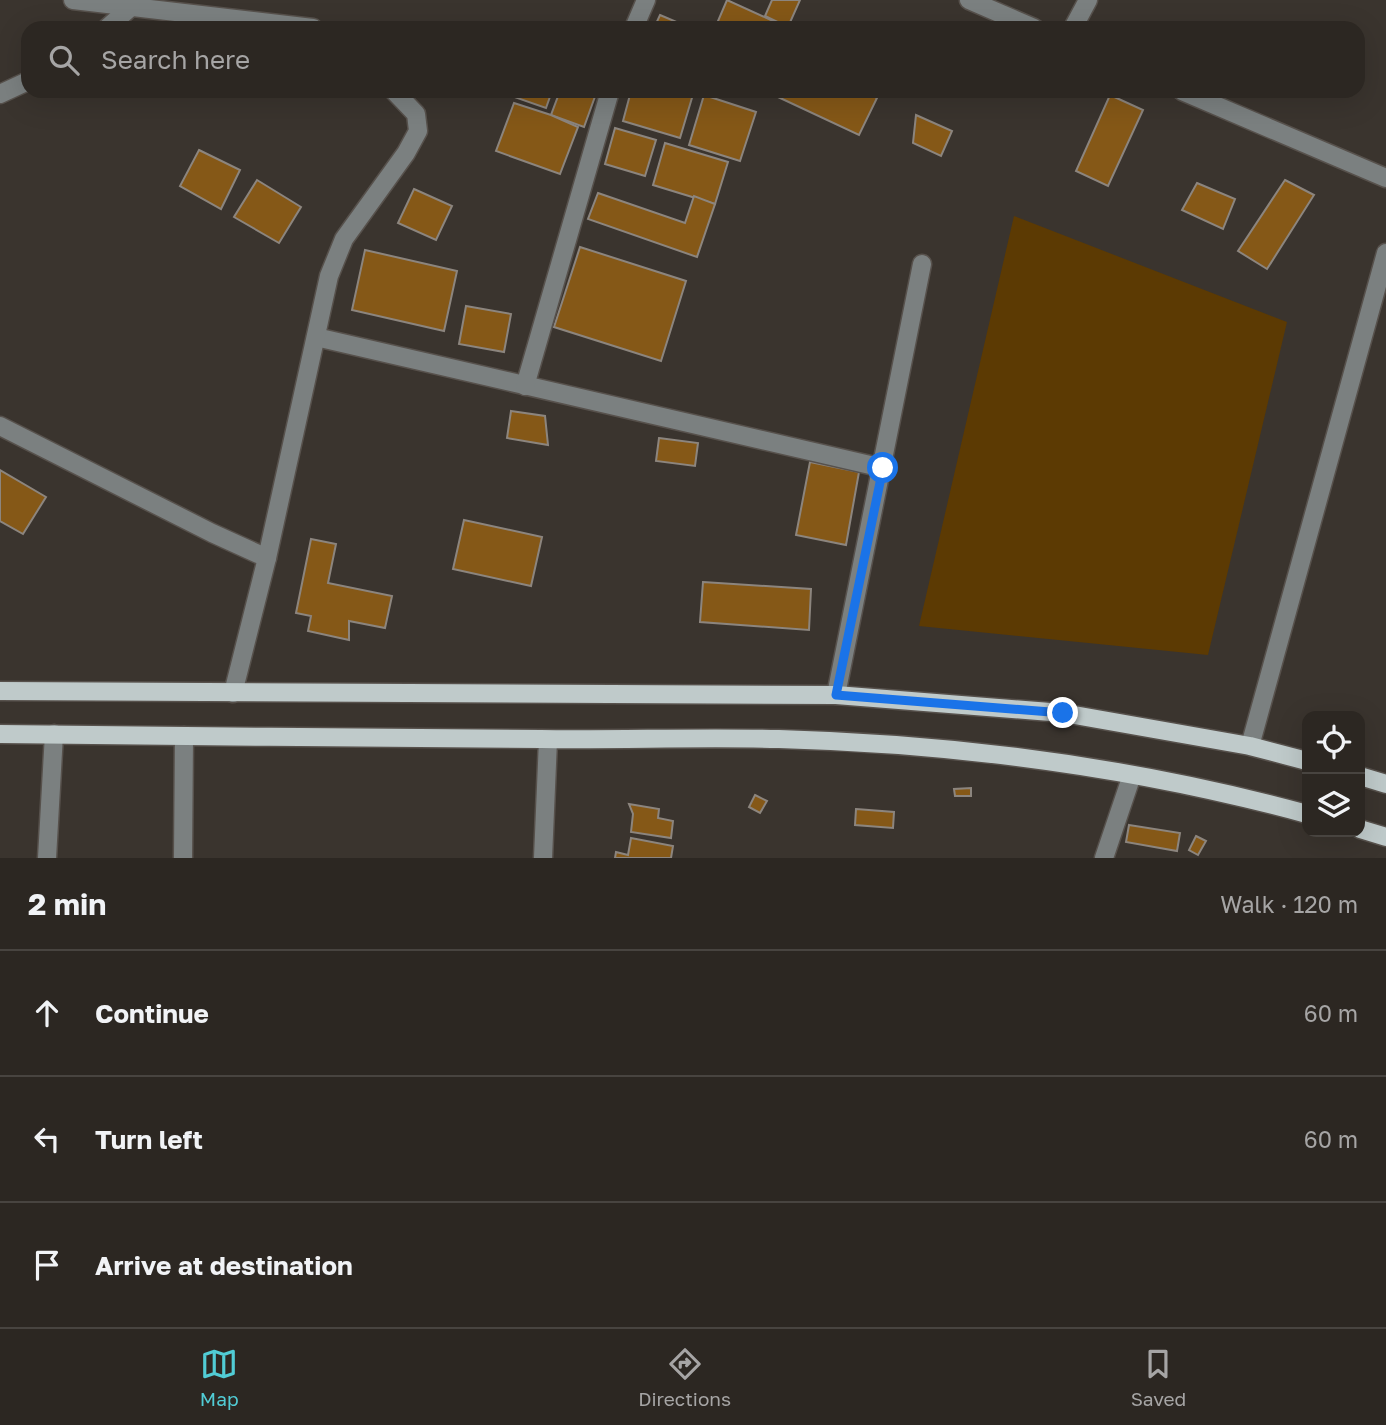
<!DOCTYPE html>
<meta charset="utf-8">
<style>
:root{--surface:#2c2722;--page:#342f2a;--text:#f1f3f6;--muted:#a6a5a5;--line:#484440;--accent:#51ccd5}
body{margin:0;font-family:"Golos Text",sans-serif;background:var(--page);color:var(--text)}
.controls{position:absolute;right:21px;bottom:21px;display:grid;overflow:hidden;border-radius:14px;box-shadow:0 7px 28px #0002}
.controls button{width:63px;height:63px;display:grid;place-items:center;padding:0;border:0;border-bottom:2px solid var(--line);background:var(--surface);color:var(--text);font:35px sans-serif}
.stop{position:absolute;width:21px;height:21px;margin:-16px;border:5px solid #1a73e8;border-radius:50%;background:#fff}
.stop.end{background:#1a73e8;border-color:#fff;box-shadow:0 2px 7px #0008}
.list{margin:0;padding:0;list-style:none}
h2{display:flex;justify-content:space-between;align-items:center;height:91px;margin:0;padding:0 28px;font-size:30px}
h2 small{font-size:23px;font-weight:400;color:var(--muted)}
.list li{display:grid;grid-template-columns:46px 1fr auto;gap:21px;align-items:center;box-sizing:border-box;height:126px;padding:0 28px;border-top:2px solid var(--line)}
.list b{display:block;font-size:26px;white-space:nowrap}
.list em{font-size:23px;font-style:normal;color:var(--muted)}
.icon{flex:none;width:38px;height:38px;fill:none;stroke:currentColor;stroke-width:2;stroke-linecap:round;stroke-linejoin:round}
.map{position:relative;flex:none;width:1386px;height:858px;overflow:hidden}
.search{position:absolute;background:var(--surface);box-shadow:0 7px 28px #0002;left:21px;right:21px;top:21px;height:77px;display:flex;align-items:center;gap:18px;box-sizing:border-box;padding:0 24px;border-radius:21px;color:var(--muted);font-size:26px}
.sheet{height:469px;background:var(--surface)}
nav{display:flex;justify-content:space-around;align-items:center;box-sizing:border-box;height:98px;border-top:2px solid var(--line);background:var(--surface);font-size:19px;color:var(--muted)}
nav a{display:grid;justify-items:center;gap:4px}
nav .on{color:var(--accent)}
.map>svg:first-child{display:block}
.green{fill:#5c3a03}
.building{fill:#855817;stroke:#8c857e;stroke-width:2}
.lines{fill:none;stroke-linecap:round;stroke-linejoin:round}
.minor-casing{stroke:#57514c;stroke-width:21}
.major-casing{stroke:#57514c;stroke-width:21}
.minor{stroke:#7b8080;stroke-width:18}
.major{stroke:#bfcaca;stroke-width:18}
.route{stroke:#1a73e8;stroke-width:9}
</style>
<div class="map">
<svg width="1386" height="858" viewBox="0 0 1386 858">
<rect width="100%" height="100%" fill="#3a342e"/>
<polygon class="green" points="1014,216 1287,322 1208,655 919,626"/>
<g class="building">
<polygon points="727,0 784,26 784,28 715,28"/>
<polygon points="772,0 800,0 788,27 765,16"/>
<polygon points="660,15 686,26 685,28 654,28"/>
<polygon points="497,91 552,91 546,108"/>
<polygon points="560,91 597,91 584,127 551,115"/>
<polygon points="631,91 694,91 680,138 623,121"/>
<polygon points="782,91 863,91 877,98 859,135 778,97"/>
<polygon points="704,95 756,112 740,161 689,145"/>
<polygon points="1110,95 1143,110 1108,186 1076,171"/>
<polygon points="514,103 551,115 578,127 560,174 496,151"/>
<polygon points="916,115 952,131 941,156 913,143"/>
<polygon points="615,128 656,140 645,176 605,164"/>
<polygon points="665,143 728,162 715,204 653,185"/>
<polygon points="199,150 240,170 221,209 180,186"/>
<polygon points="257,180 301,207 279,243 234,217"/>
<polygon points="1285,180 1314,195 1267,269 1238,251"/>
<polygon points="1197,183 1235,199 1223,229 1182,210"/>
<polygon points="414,189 452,206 436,240 398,223"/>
<polygon points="598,193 685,223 694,196 715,204 697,257 588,219"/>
<polygon points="580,247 686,281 661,361 554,327"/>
<polygon points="365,250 457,271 444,331 352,310"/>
<polygon points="466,306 511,314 504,352 459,344"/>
<polygon points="511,411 545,416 548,445 507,438"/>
<polygon points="659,438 698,443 695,466 656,461"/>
<polygon points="810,462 859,472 846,545 796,535"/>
<polygon points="0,470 46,497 23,534 0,521"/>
<polygon points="464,520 542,537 531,586 453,569"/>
<polygon points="311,539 336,544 328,583 392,596 385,628 349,621 349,640 308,631 311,616 296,613"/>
<polygon points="703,582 811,589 809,630 700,622"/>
<polygon points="971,788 971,796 955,796 954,789"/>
<polygon points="755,795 767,801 760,813 749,807"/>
<polygon points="629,804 659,809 658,818 673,821 671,838 631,832 633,814"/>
<polygon points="856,809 894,812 893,828 855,825"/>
<polygon points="1129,825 1180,833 1177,851 1126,842"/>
<polygon points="1196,836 1206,841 1198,855 1189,850"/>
<polygon points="631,838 673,846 671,858 615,858 616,852 628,855"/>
</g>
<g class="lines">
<defs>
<g id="minor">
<polyline points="73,0 313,28"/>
<polyline points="969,0 1034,28"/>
<polyline points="107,28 131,7"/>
<polyline points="634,28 646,0"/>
<polyline points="1073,28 1088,0"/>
<polyline points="1182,91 1386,178"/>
<polyline points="0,94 28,81"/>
<polyline points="316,337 883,468"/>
<polyline points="525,386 610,91"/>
<polyline points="0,426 212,533 267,558"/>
<polyline points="233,693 267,558 329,276 344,239 406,153 418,131 416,114 394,91"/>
<polyline points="836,695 922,264"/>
<polyline points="1250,746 1386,253"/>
<polyline points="47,858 54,734"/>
<polyline points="183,858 184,736"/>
<polyline points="543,858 548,740"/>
<polyline points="1104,858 1132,775"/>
</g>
<g id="major">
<polyline points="0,691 836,695 1063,713 1250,746 1307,761"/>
<path d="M0 734C180 736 361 738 541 739 621 740 700 737 779 739 958 744 1135 767 1307 814"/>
<polyline points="1360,776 1386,784"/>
<polyline points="1360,829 1386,837"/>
</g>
</defs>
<use href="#minor" class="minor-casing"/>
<use href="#major" class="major-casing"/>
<use href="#minor" class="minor"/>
<use href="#major" class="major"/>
</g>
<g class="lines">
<polyline class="route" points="883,468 836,695 1063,713"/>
</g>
</svg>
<div class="controls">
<button><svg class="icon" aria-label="locate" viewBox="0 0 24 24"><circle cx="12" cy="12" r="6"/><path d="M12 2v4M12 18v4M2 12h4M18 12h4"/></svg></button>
<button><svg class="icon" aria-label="layers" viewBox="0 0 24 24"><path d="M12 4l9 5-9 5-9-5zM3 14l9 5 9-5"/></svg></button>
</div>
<div class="stop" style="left:883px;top:468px"></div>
<div class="stop end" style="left:1063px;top:713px"></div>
<div class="search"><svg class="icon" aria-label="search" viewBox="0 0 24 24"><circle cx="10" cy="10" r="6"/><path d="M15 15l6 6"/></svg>Search here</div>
</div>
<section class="sheet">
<h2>2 min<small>Walk · 120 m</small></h2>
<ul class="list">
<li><svg class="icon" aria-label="ahead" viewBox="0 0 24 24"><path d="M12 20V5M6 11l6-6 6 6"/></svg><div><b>Continue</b></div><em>60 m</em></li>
<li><svg class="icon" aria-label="left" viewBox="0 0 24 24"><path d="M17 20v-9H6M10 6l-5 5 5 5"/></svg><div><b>Turn left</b></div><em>60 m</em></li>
<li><svg class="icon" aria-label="arrive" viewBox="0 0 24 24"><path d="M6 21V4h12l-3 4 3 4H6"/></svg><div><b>Arrive at destination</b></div></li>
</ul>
</section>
<nav>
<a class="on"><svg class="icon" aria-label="map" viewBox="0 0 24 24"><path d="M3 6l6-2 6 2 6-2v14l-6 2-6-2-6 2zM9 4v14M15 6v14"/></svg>Map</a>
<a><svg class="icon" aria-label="directions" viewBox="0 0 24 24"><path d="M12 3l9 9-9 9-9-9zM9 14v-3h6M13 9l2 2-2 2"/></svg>Directions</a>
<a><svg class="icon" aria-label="saved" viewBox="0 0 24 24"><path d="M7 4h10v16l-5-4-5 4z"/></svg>Saved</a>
</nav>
